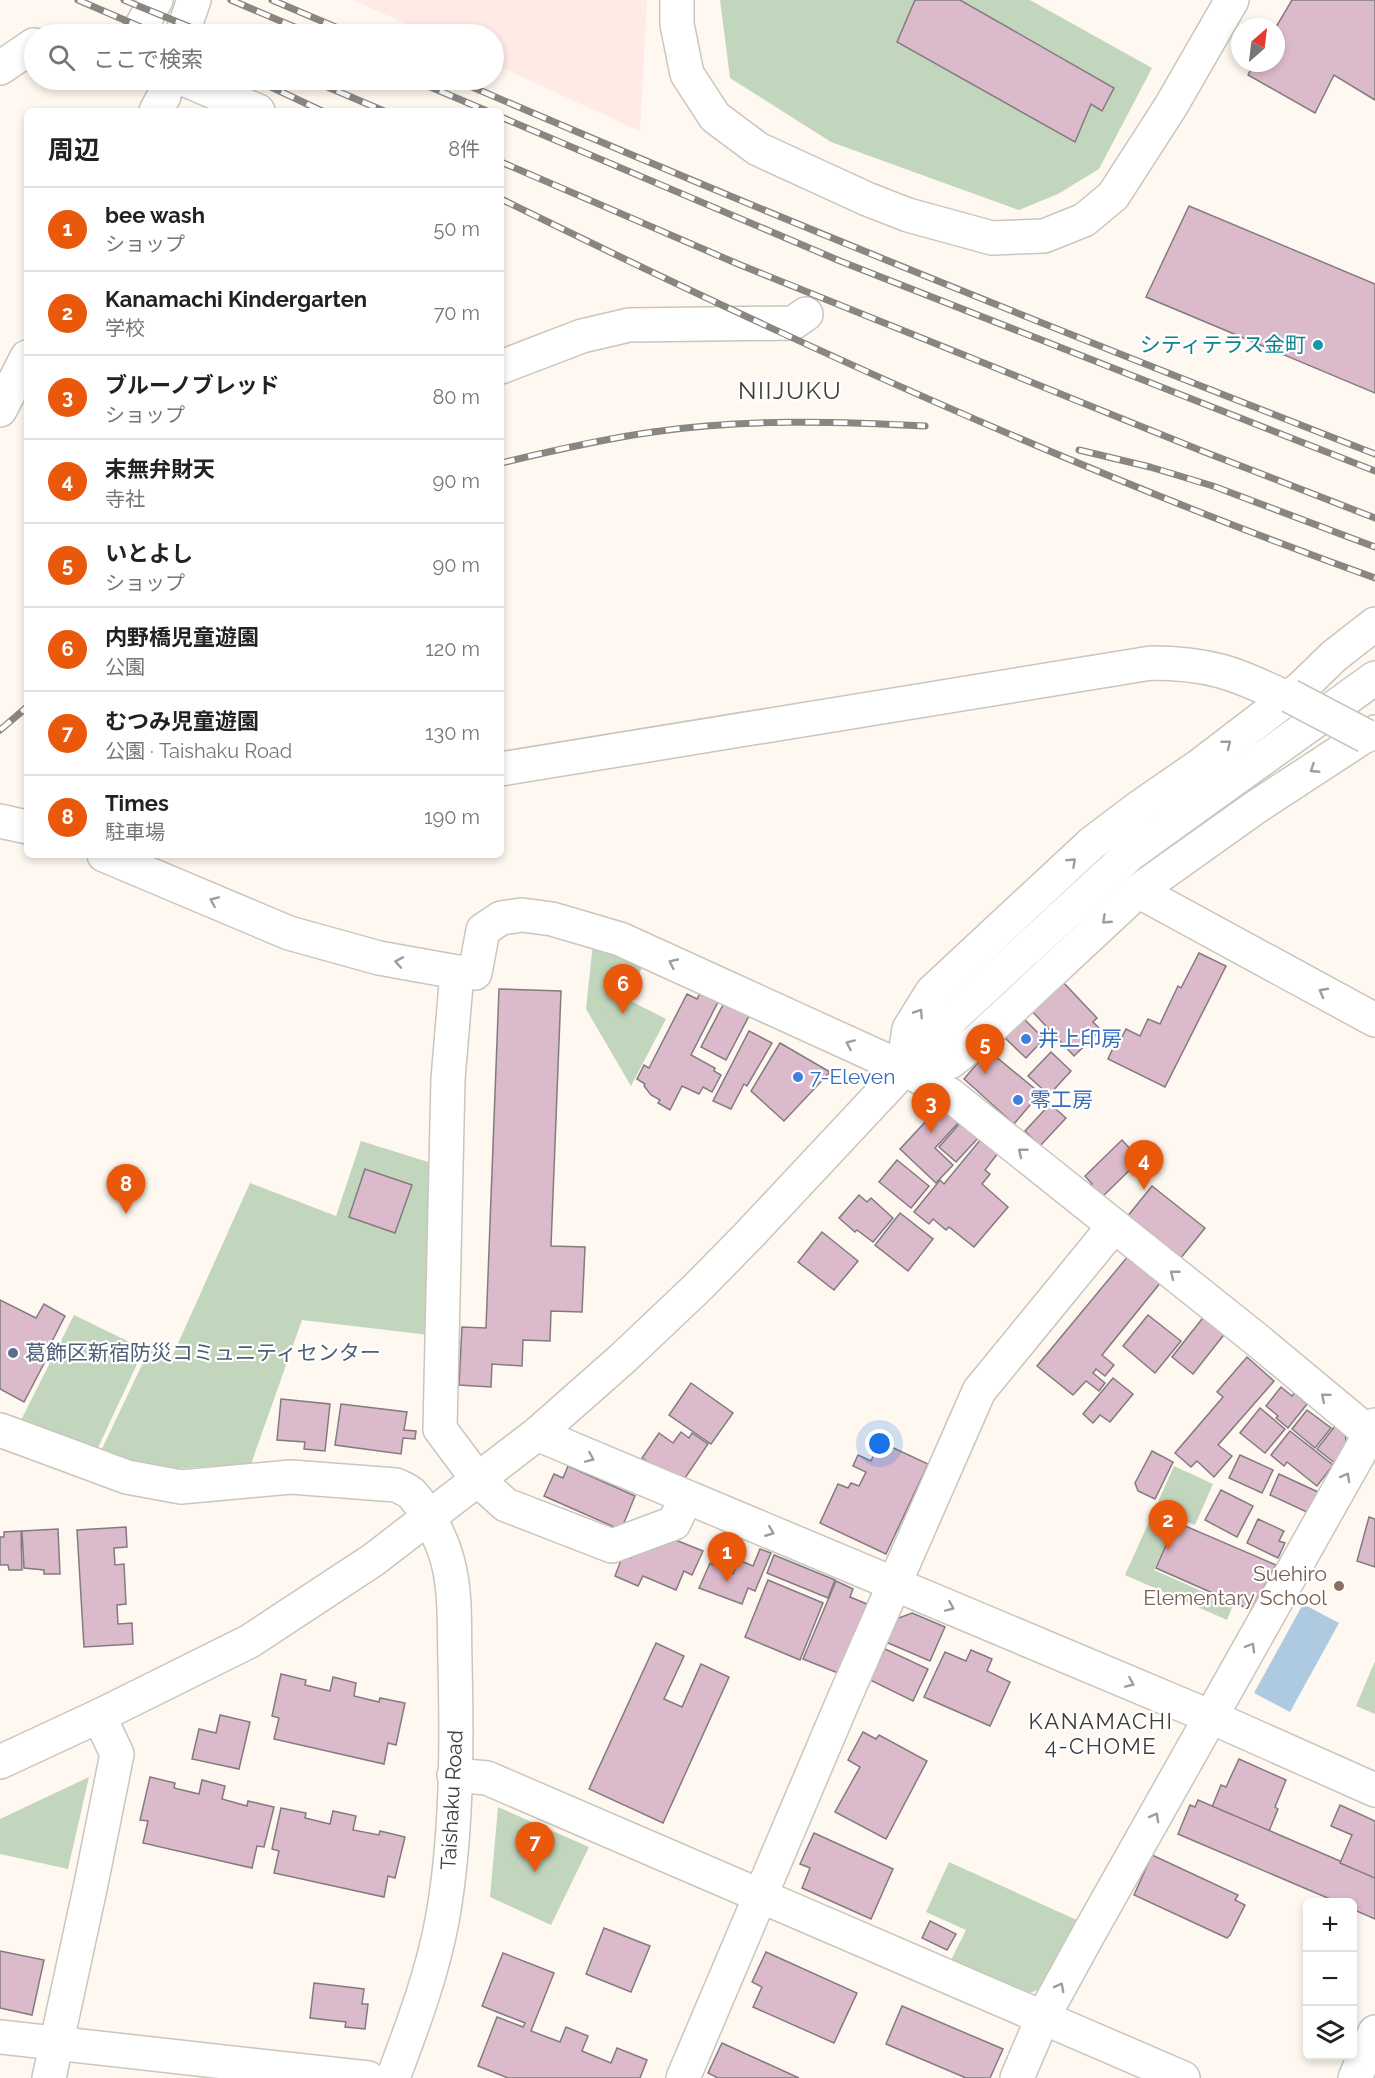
<!DOCTYPE html>
<html lang="ja">
<meta charset="utf-8">
<style>
:root{--surface:#fff;--page:#f6f6f6;--text:#222;--muted:#767676;--line:#e0e0e0;--accent:#ea580c}
body{margin:0;font-family:Raleway,"Noto Sans JP",sans-serif;background:var(--page);color:var(--text)}
.controls{position:absolute;right:18px;bottom:18px;display:grid;overflow:hidden;border-radius:9px;box-shadow:0 3px 9px #0003}
.controls button{width:54px;height:54px;display:grid;place-items:center;padding:0;border:0;border-bottom:2px solid var(--line);background:var(--surface);color:var(--text);font:30px sans-serif}
.compass{position:absolute;left:1231px;top:18px;width:54px;height:54px;border-radius:50%;background:var(--surface);box-shadow:0 3px 9px #0003;rotate:28deg}
.you{position:absolute;left:880px;top:1444px;width:21px;height:21px;margin:-15px;border:4px solid #fff;border-radius:50%;background:#1a73e8;box-shadow:0 0 0 9px #1a73e833}
.badge{display:grid;place-items:center;width:39px;height:39px;border-radius:50%;background:var(--accent);color:#fff;font-size:20px;font-weight:700}
.pin{position:absolute;translate:-50% -50px;filter:drop-shadow(0 2px 3px #0008)}
.pin::after{content:'';position:absolute;top:32px;width:21px;height:18px;background:inherit;clip-path:polygon(0 0,100% 0,50% 100%)}
.list{margin:0;padding:0;list-style:none}
h2{display:flex;justify-content:space-between;align-items:center;height:78px;margin:0;padding:0 24px;font-size:26px}
h2 small{font-size:20px;font-weight:400;color:var(--muted)}
.list li{display:grid;grid-template-columns:39px 1fr auto;gap:18px;align-items:center;box-sizing:border-box;height:84px;padding:0 24px;border-top:2px solid var(--line)}
.list b{display:block;font-size:22px;white-space:nowrap}
.list p{margin:0;font-size:20px;white-space:nowrap;color:var(--muted)}
.list em{font-size:20px;font-style:normal;color:var(--muted)}
.icon{flex:none;width:33px;height:33px;fill:none;stroke:currentColor;stroke-width:2;stroke-linecap:round;stroke-linejoin:round}
.map{position:relative;flex:none;width:1375px;height:2078px;overflow:hidden}
.search{position:absolute;background:var(--surface);box-shadow:0 3px 9px #0003;left:24px;top:24px;width:480px;height:66px;display:flex;align-items:center;gap:15px;box-sizing:border-box;padding:0 21px;border-radius:33px;color:var(--muted);font-size:22px}
.panel{position:absolute;background:var(--surface);box-shadow:0 3px 9px #0003;left:24px;top:108px;width:480px;height:750px;border-radius:9px}
.map>svg:first-child{display:block}
.industrial{fill:#ffeae5}
.green{fill:#c2d6bd}
.water{fill:#aecae1}
.building{fill:#dbbacb;stroke:#837b7f;stroke-width:1.5}
.lines{fill:none;stroke-linecap:round;stroke-linejoin:round}
.minor-casing{stroke:#cac5bd;stroke-width:36}
.minor{stroke:#fff;stroke-width:33}
.rail-casing{stroke:#898580;stroke-width:7}
.rail{stroke:#fff;stroke-width:4.5;stroke-dasharray:14;stroke-linecap:butt}
.minor-bridge-casing{stroke:#cac5bd;stroke-width:36;stroke-linecap:butt}
.minor-bridge{stroke:#fff;stroke-width:33}
.oneway{stroke:#9e9e9c}
.culture-dot{fill:#0f9aa8;stroke:#fff;stroke-width:2}
.shop-dot{fill:#3f7fe0;stroke:#fff;stroke-width:2}
.service-dot{fill:#5c6f8a;stroke:#fff;stroke-width:2}
.education-dot{fill:#8d6e63;stroke:#fff;stroke-width:2}
.labels{text-anchor:middle;stroke-width:4.5;stroke-linejoin:round;paint-order:stroke}
.culture-label{font-size:21px;fill:#0d838f;stroke:#fff;text-anchor:end}
.shop-label{font-size:21px;fill:#366cbe;stroke:#fff;text-anchor:start}
.service-label{font-size:21px;fill:#4e5e75;stroke:#fff;text-anchor:start}
.education-label{font-size:21px;fill:#785e54;stroke:#fff;text-anchor:end}
.street-label{font-size:21px;fill:#3e3c39;stroke:#fff}
.neighbourhood-label{font-size:22px;letter-spacing:1.5px;fill:#3e3c39;stroke:#fff}
.quarter-label{font-size:24px;letter-spacing:1.5px;fill:#3e3c39;stroke:#fff}
</style>
<div class="map">
<svg width="1375" height="2078" viewBox="0 0 1375 2078">
<rect width="100%" height="100%" fill="#fef8f0"/>
<polygon class="industrial" points="353,0 647,0 640,131 494,64 494,34 428,34"/>
<g class="green">
<polygon points="720,0 1030,0 1152,68 1099,169 1058,194 1019,210 831,142 730,78"/>
<polygon points="593,943 645,961 627,999 666,1019 631,1086 586,1009"/>
<polygon points="361,1141 441,1166 437,1336 302,1320 251,1464 155,1470 100,1453 149,1350 171,1359 250,1183 336,1216"/>
<polygon points="74,1315 144,1349 97,1450 19,1424"/>
<polygon points="1174,1466 1213,1484 1195,1525 1177,1518 1154,1570 1233,1605 1227,1620 1125,1575"/>
<polygon points="1375,1661 1375,1714 1356,1706"/>
<polygon points="89,1777 68,1869 0,1854 0,1819"/>
<polygon points="498,1807 589,1847 551,1925 490,1897"/>
<polygon points="949,1862 1079,1921 1043,1988 1024,1995 951,1960 966,1930 926,1912"/>
</g>
<polygon class="water" points="1303,1604 1339,1623 1290,1712 1254,1693"/>
<g class="building">
<polygon points="915,0 960,0 1114,88 1102,111 1091,104 1075,142 897,42"/>
<polygon points="1292,0 1375,0 1375,100 1334,75 1315,113 1248,75 1254,63 1276,63 1276,27"/>
<polygon points="1189,206 1375,284 1375,393 1146,297"/>
<polygon points="1199,953 1226,966 1165,1087 1108,1059 1116,1042 1119,1043 1126,1029 1140,1036 1148,1019 1160,1024 1178,986 1181,988"/>
<polygon points="1061,980 1097,1018 1093,1022 1101,1030 1074,1056 1030,1009"/>
<polygon points="499,989 561,991 551,1246 585,1247 582,1312 551,1311 550,1341 523,1340 522,1366 492,1364 491,1387 459,1385 462,1327 486,1328"/>
<polygon points="701,991 719,1000 691,1055 715,1068 714,1071 721,1075 712,1092 703,1087 699,1094 682,1086 670,1110 658,1103 660,1100 651,1095 644,1086 645,1084 637,1079 644,1065 649,1068 687,994 697,999"/>
<polygon points="724,1003 749,1016 726,1060 701,1047"/>
<polygon points="1023,1018 1044,1039 1026,1058 1004,1037"/>
<polygon points="749,1031 772,1043 747,1086 744,1084 731,1109 713,1101"/>
<polygon points="780,1043 830,1072 784,1121 751,1091"/>
<polygon points="1051,1052 1071,1071 1049,1095 1028,1076"/>
<polygon points="986,1053 992,1059 995,1056 1040,1093 1014,1124 964,1079"/>
<polygon points="943,1103 961,1120 935,1148 953,1165 936,1183 900,1149"/>
<polygon points="1050,1104 1066,1118 1040,1146 1025,1131"/>
<polygon points="962,1121 979,1137 956,1162 939,1147"/>
<polygon points="981,1139 998,1153 985,1170 990,1174 982,1184 1008,1207 974,1247 949,1227 946,1230 933,1219 929,1224 914,1212 940,1180 944,1184"/>
<polygon points="1122,1140 1140,1160 1099,1200 1088,1188 1092,1184 1085,1176"/>
<polygon points="897,1160 929,1186 911,1208 879,1182"/>
<polygon points="365,1169 412,1185 395,1233 349,1217"/>
<polygon points="1152,1186 1205,1228 1180,1259 1127,1217"/>
<polygon points="859,1195 867,1202 871,1198 893,1218 873,1242 857,1230 855,1232 839,1218"/>
<polygon points="900,1213 933,1239 908,1271 875,1245"/>
<polygon points="822,1232 858,1261 834,1290 798,1262"/>
<polygon points="1129,1255 1161,1282 1102,1355 1114,1365 1105,1376 1096,1369 1093,1373 1105,1383 1099,1391 1086,1381 1073,1395 1037,1366"/>
<polygon points="0,1300 36,1318 44,1304 65,1316 47,1351 50,1352 24,1402 0,1389"/>
<polygon points="1148,1315 1181,1341 1155,1373 1123,1346"/>
<polygon points="1205,1315 1226,1332 1193,1374 1172,1357"/>
<polygon points="1247,1357 1274,1381 1218,1445 1232,1456 1214,1477 1197,1461 1191,1467 1175,1453 1223,1397 1217,1392"/>
<polygon points="1113,1378 1133,1394 1110,1422 1100,1415 1093,1423 1083,1414"/>
<polygon points="691,1383 733,1413 711,1444 669,1415"/>
<polygon points="1281,1387 1292,1396 1294,1393 1307,1404 1288,1428 1276,1418 1278,1416 1266,1406"/>
<polygon points="281,1399 330,1404 325,1451 304,1449 305,1442 277,1440"/>
<polygon points="341,1404 407,1412 404,1430 416,1431 415,1439 403,1438 401,1454 335,1445"/>
<polygon points="1260,1408 1285,1429 1265,1453 1240,1433"/>
<polygon points="1307,1410 1331,1428 1315,1448 1292,1429"/>
<polygon points="1335,1426 1345,1433 1347,1449 1336,1464 1317,1449"/>
<polygon points="1290,1431 1333,1465 1317,1486 1287,1462 1284,1466 1271,1455"/>
<polygon points="681,1432 689,1438 692,1433 708,1444 681,1484 642,1458 659,1433 673,1443"/>
<polygon points="885,1444 928,1464 886,1554 820,1523 838,1484 848,1488 851,1483 859,1486 866,1472 853,1466 858,1455 871,1461 876,1450 881,1452"/>
<polygon points="1152,1451 1173,1462 1155,1499 1138,1491 1135,1483"/>
<polygon points="1240,1455 1273,1470 1262,1493 1229,1478"/>
<polygon points="568,1466 635,1496 621,1530 544,1496 554,1474 563,1478"/>
<polygon points="1279,1474 1318,1492 1309,1513 1270,1495"/>
<polygon points="1221,1490 1253,1506 1237,1537 1205,1520"/>
<polygon points="1369,1517 1375,1519 1375,1567 1357,1561"/>
<polygon points="1258,1519 1284,1531 1279,1541 1285,1543 1278,1558 1247,1543"/>
<polygon points="1176,1522 1276,1565 1251,1610 1156,1568"/>
<polygon points="126,1527 127,1547 114,1548 115,1565 124,1564 126,1604 117,1605 118,1624 132,1623 133,1644 84,1647 77,1530"/>
<polygon points="58,1529 60,1574 44,1574 44,1570 24,1568 22,1531"/>
<polygon points="21,1531 22,1570 9,1570 8,1565 0,1565 0,1537 4,1537 4,1532"/>
<polygon points="668,1537 703,1551 692,1575 684,1571 676,1590 643,1576 638,1586 615,1576 623,1555 631,1558 634,1551"/>
<polygon points="760,1549 771,1553 755,1591 748,1588 742,1604 699,1588 710,1563 713,1565 716,1558 731,1564 728,1571 733,1574 739,1560 753,1566"/>
<polygon points="774,1555 835,1580 828,1598 767,1573"/>
<polygon points="768,1580 823,1603 800,1660 745,1637"/>
<polygon points="836,1581 853,1589 850,1597 867,1604 838,1673 803,1659"/>
<polygon points="912,1613 945,1627 930,1661 886,1642 896,1619"/>
<polygon points="656,1643 684,1656 664,1699 682,1707 701,1664 729,1677 663,1823 589,1789"/>
<polygon points="885,1649 928,1669 913,1701 870,1680"/>
<polygon points="971,1650 992,1659 987,1671 1010,1682 990,1726 924,1697 945,1652 966,1661"/>
<polygon points="281,1674 306,1680 305,1685 330,1691 333,1677 356,1683 354,1696 379,1702 380,1698 405,1703 396,1745 388,1743 384,1764 274,1739 279,1718 272,1716"/>
<polygon points="220,1715 250,1722 239,1769 192,1759 199,1729 216,1733"/>
<polygon points="863,1732 876,1739 879,1735 927,1761 886,1839 835,1812 860,1767 848,1760"/>
<polygon points="1239,1759 1286,1780 1275,1807 1278,1809 1269,1831 1212,1807 1221,1785 1226,1787"/>
<polygon points="150,1777 175,1783 174,1788 199,1794 202,1780 225,1786 222,1799 247,1806 248,1801 274,1807 264,1847 257,1846 252,1868 143,1843 148,1821 140,1820"/>
<polygon points="1198,1800 1375,1876 1375,1919 1352,1909 1352,1902 1337,1902 1178,1834 1190,1805 1195,1807"/>
<polygon points="1340,1805 1375,1821 1375,1878 1340,1863 1352,1835 1331,1826"/>
<polygon points="281,1808 306,1813 305,1818 330,1824 333,1811 356,1816 353,1830 379,1835 380,1831 405,1837 395,1878 388,1876 384,1897 274,1873 279,1851 272,1849"/>
<polygon points="814,1833 893,1869 871,1919 802,1888 810,1868 800,1864"/>
<polygon points="1152,1855 1238,1895 1235,1900 1245,1905 1230,1935 1227,1938 1134,1895"/>
<polygon points="930,1921 956,1934 947,1950 922,1938"/>
<polygon points="604,1928 650,1946 631,1992 586,1974"/>
<polygon points="0,1951 44,1960 32,2015 0,2008"/>
<polygon points="766,1952 857,1993 834,2043 753,2007 762,1987 752,1982"/>
<polygon points="503,1953 554,1973 531,2031 560,2042 566,2027 588,2036 582,2051 611,2063 617,2048 647,2060 640,2078 508,2078 478,2066 497,2017 523,2027 525,2023 482,2006"/>
<polygon points="314,1983 364,1989 362,2004 368,2004 365,2029 345,2027 346,2022 310,2018"/>
<polygon points="902,2006 1003,2049 990,2078 966,2078 886,2044"/>
<polygon points="722,2043 799,2078 718,2078 708,2073"/>
</g>
<g class="lines">
<defs>
<g id="minor">
<polyline points="677,0 677,24 687,74 715,117 758,149 867,199 908,215 992,238 1044,236 1084,220 1113,196 1171,106 1232,0"/>
<polyline points="137,34 156,0"/>
<polyline points="182,34 194,0"/>
<polyline points="0,68 34,45"/>
<polyline points="186,80 258,111"/>
<polyline points="156,111 164,96 167,80"/>
<polyline points="501,367 582,336 629,325 793,323 806,314"/>
<polyline points="0,410 27,357"/>
<path d="M501 769 1151 663C1208 663 1236 673 1286 698"/>
<polyline points="0,821 27,827"/>
<polyline points="104,855 289,933 379,958 457,972 475,973 483,930 501,918 522,915 552,919 620,939 903,1068 949,1094 1256,1339 1375,1438"/>
<polyline points="1138,891 1375,1020"/>
<polyline points="457,972 448,1079 440,1429 478,1480 506,1505 612,1546 674,1523 686,1498"/>
<polyline points="903,1068 909,1029 932,992 1092,843 1141,806 1199,766 1301,688 1334,656 1375,624"/>
<polyline points="903,1068 950,1062 978,1040 1138,891 1256,807 1363,737 1375,732"/>
<path d="M0 1430 127 1477 181 1487 291 1477 396 1485C402 1488 408 1490 412 1494 430 1514 445 1545 450 1571 456 1601 454 1632 455 1662 457 1747 457 1838 442 1921 432 1975 412 2027 393 2078"/>
<polyline points="537,1434 1211,1717 1375,1790"/>
<polyline points="0,1762 99,1716 250,1641 373,1560 537,1434 622,1359 697,1288 748,1236 954,1016 1130,854 1375,678"/>
<polyline points="454,1775 487,1778 1183,2078"/>
<polyline points="0,2037 368,2078"/>
<polyline points="49,2078 91,1884 117,1754 99,1716"/>
<polyline points="683,2078 844,1699 979,1391 1114,1226"/>
<polyline points="1017,2078 1043,2017 1088,1935 1375,1425"/>
<polyline points="1355,2078 1375,2032"/>
</g>
</defs>
<use href="#minor" class="minor-casing"/>
<use href="#minor" class="minor"/>
<defs>
<g id="rail">
<polyline points="78,0 157,34"/>
<polyline points="124,0 207,34"/>
<polyline points="231,0 311,34"/>
<polyline points="272,0 352,34"/>
<polyline points="256,80 322,111"/>
<polyline points="311,80 384,111"/>
<polyline points="414,80 487,111"/>
<path d="M456 80C759 211 1066 334 1375 454"/>
<polyline points="501,117 840,261 1375,471"/>
<polyline points="501,162 738,264 1202,451 1375,518"/>
<path d="M501 199C786 339 1076 471 1375 578"/>
<polyline points="1079,450 1150,467 1213,486 1375,547"/>
<path d="M501 463C551 451 602 439 653 432 743 419 835 421 925 426"/>
<polyline points="0,730 27,707"/>
</g>
</defs>
<use href="#rail" class="rail-casing"/>
<use href="#rail" class="rail"/>
<defs>
<polyline id="minor-bridge" points="1290,696 1366,736"/>
</defs>
<use href="#minor-bridge" class="minor-bridge-casing"/>
<use href="#minor-bridge" class="minor-bridge"/>
</g>
<defs><path id="oneway-chevron" d="M-2-3.5L2.5 0L-2 3.5" fill="none" stroke-width="1.6" stroke-linecap="round" stroke-linejoin="round" transform="scale(1.5)"/></defs>
<g class="oneway">
<use href="#oneway-chevron" transform="translate(1227 744) rotate(-38)"/>
<use href="#oneway-chevron" transform="translate(1314 769) rotate(147)"/>
<use href="#oneway-chevron" transform="translate(1072 862) rotate(-43)"/>
<use href="#oneway-chevron" transform="translate(214 901) rotate(-157)"/>
<use href="#oneway-chevron" transform="translate(1106 920) rotate(137)"/>
<use href="#oneway-chevron" transform="translate(399 962) rotate(-170)"/>
<use href="#oneway-chevron" transform="translate(673 963) rotate(-155)"/>
<use href="#oneway-chevron" transform="translate(1323 992) rotate(-152)"/>
<use href="#oneway-chevron" transform="translate(919 1013) rotate(-57)"/>
<use href="#oneway-chevron" transform="translate(850 1044) rotate(-156)"/>
<use href="#oneway-chevron" transform="translate(1022 1152) rotate(-141)"/>
<use href="#oneway-chevron" transform="translate(1174 1274) rotate(-142)"/>
<use href="#oneway-chevron" transform="translate(1325 1397) rotate(-140)"/>
<use href="#oneway-chevron" transform="translate(590 1458) rotate(23)"/>
<use href="#oneway-chevron" transform="translate(1346 1477) rotate(-61)"/>
<use href="#oneway-chevron" transform="translate(770 1532) rotate(22)"/>
<use href="#oneway-chevron" transform="translate(950 1607) rotate(23)"/>
<use href="#oneway-chevron" transform="translate(1251 1647) rotate(-60)"/>
<use href="#oneway-chevron" transform="translate(1130 1683) rotate(23)"/>
<use href="#oneway-chevron" transform="translate(1155 1817) rotate(-61)"/>
<use href="#oneway-chevron" transform="translate(1060 1987) rotate(-62)"/>
</g>
<circle class="culture-dot" cx="1318" cy="345" r="6"/>
<g class="shop-dot">
<circle cx="1026" cy="1039" r="6"/>
<circle cx="798" cy="1077" r="6"/>
<circle cx="1018" cy="1100" r="6"/>
</g>
<circle class="service-dot" cx="13" cy="1353" r="6"/>
<circle class="education-dot" cx="1339" cy="1586" r="6"/>
<g class="labels">
<g class="culture-label">
<text x="1306" y="352">シティテラス金町</text>
</g>
<g class="shop-label">
<text x="1038" y="1046">井上印房</text>
<text x="810" y="1084">7-Eleven</text>
<text x="1030" y="1107">零工房</text>
</g>
<g class="service-label">
<text x="25" y="1360">葛飾区新宿防災コミュニティセンター</text>
</g>
<g class="education-label">
<text x="1327" y="1581">Suehiro<tspan x="1327" dy="24">Elementary School</tspan></text>
</g>
<g class="street-label">
<text transform="translate(452 1800) rotate(-87)" y="7">Taishaku Road</text>
</g>
<g class="neighbourhood-label">
<text x="1101" y="1729">KANAMACHI<tspan x="1101" dy="25">4-CHOME</tspan></text>
</g>
<g class="quarter-label">
<text x="790" y="399">NIIJUKU</text>
</g>
</g>
</svg>
<div class="controls">
<button>+</button>
<button>−</button>
<button><svg class="icon" aria-label="layers" viewBox="0 0 24 24"><path d="M12 4l9 5-9 5-9-5zM3 14l9 5 9-5"/></svg></button>
</div>
<svg class="compass" viewBox="-18 -18 36 36"><path d="M0-13l5 13h-10z" fill="#e53935"/><path d="M0 13l5-13h-10z" fill="#767676"/></svg>
<div class="you"></div>
<div class="pin badge" style="left:727px;top:1582px">1</div>
<div class="pin badge" style="left:1168px;top:1550px">2</div>
<div class="pin badge" style="left:931px;top:1133px">3</div>
<div class="pin badge" style="left:1144px;top:1190px">4</div>
<div class="pin badge" style="left:985px;top:1074px">5</div>
<div class="pin badge" style="left:623px;top:1014px">6</div>
<div class="pin badge" style="left:535px;top:1872px">7</div>
<div class="pin badge" style="left:126px;top:1214px">8</div>
<div class="search"><svg class="icon" aria-label="search" viewBox="0 0 24 24"><circle cx="10" cy="10" r="6"/><path d="M15 15l6 6"/></svg>ここで検索</div>
<section class="panel">
<h2>周辺<small>8件</small></h2>
<ul class="list">
<li><span class="badge">1</span><div><b>bee wash</b><p>ショップ</p></div><em>50 m</em></li>
<li><span class="badge">2</span><div><b>Kanamachi Kindergarten</b><p>学校</p></div><em>70 m</em></li>
<li><span class="badge">3</span><div><b>ブルーノブレッド</b><p>ショップ</p></div><em>80 m</em></li>
<li><span class="badge">4</span><div><b>末無弁財天</b><p>寺社</p></div><em>90 m</em></li>
<li><span class="badge">5</span><div><b>いとよし</b><p>ショップ</p></div><em>90 m</em></li>
<li><span class="badge">6</span><div><b>内野橋児童遊園</b><p>公園</p></div><em>120 m</em></li>
<li><span class="badge">7</span><div><b>むつみ児童遊園</b><p>公園 · Taishaku Road</p></div><em>130 m</em></li>
<li><span class="badge">8</span><div><b>Times</b><p>駐車場</p></div><em>190 m</em></li>
</ul>
</section>
</div>
